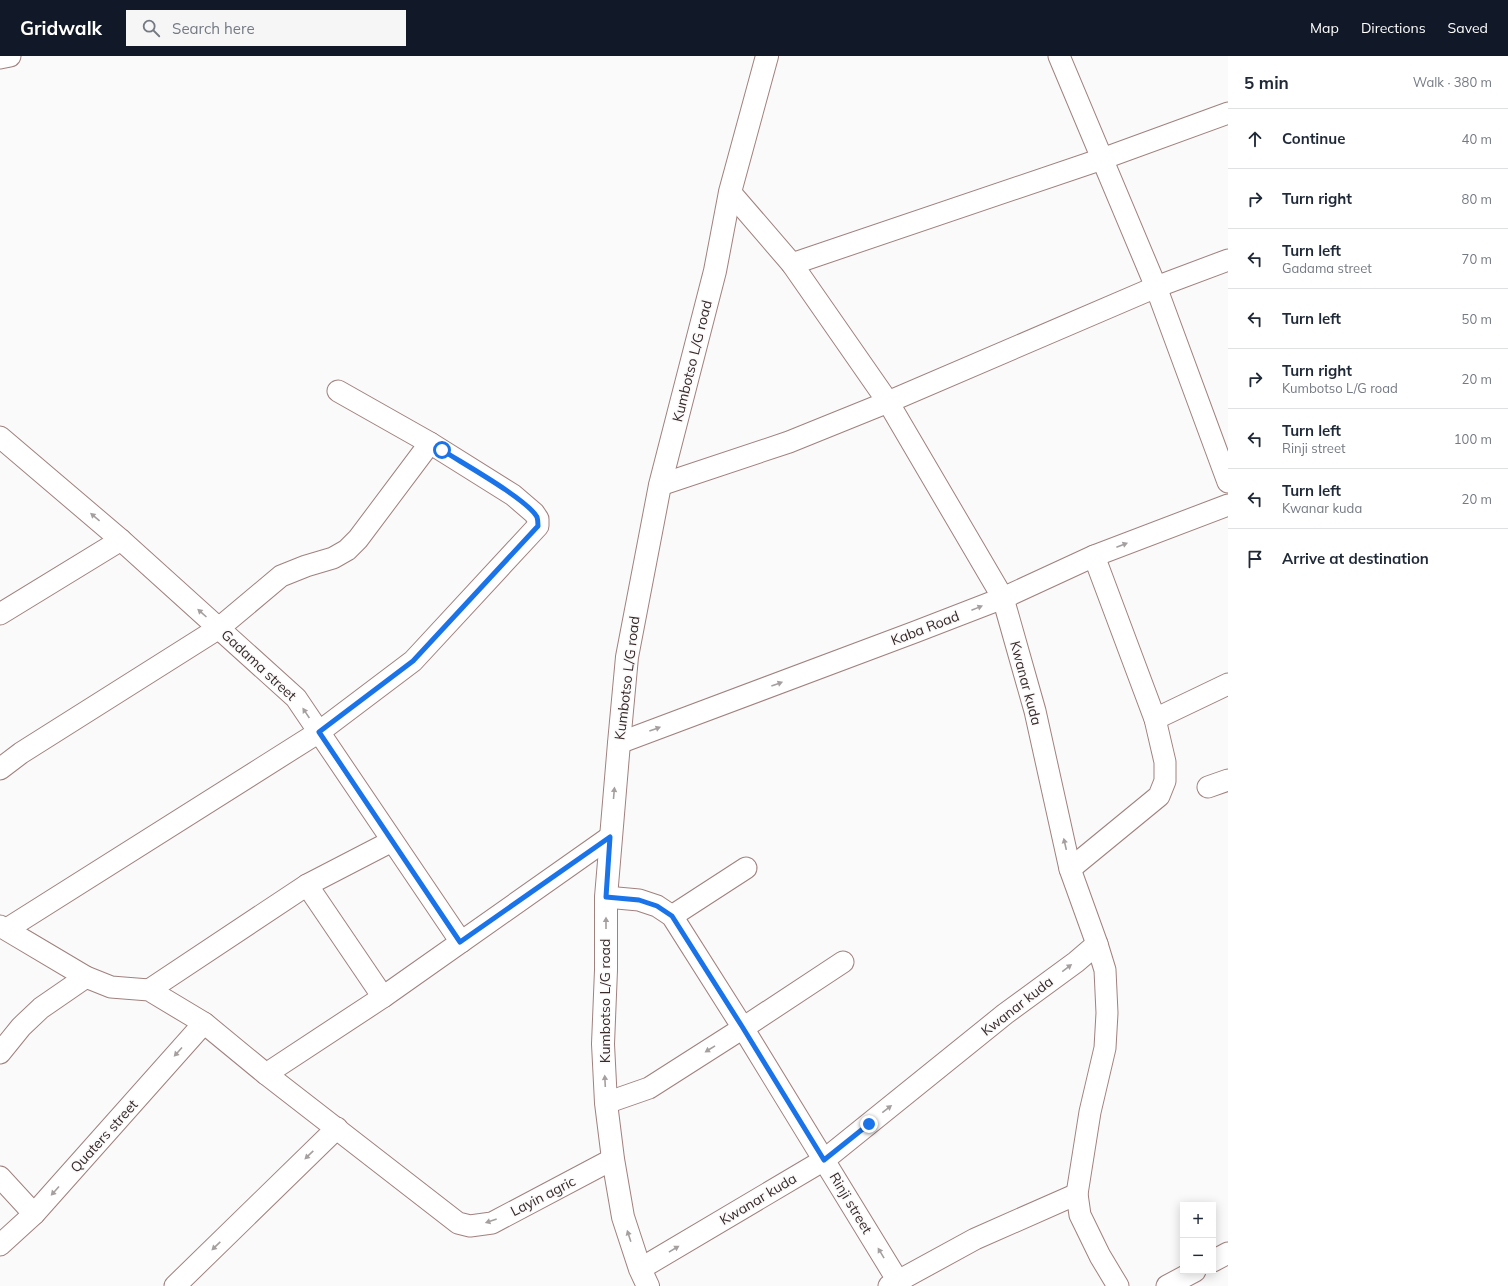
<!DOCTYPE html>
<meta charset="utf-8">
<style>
:root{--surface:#fff;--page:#f6f6f7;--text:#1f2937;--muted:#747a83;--line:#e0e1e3;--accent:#111827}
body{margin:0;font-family:Mulish,sans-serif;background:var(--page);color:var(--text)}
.controls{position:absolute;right:12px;bottom:12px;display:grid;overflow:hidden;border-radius:0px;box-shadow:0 2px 10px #0003}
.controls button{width:36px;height:36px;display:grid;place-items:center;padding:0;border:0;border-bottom:1px solid var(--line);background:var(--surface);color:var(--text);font:20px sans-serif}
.stop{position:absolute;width:12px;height:12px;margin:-9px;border:3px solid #1a73e8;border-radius:50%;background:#fff}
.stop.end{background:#1a73e8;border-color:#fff;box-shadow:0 1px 4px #0008}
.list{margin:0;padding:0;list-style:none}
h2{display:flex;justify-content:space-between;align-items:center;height:52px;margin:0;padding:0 16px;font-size:17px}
h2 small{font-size:13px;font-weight:400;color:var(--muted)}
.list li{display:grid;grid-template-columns:26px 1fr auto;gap:12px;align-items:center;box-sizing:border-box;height:60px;padding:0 16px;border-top:1px solid var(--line)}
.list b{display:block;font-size:15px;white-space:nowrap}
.list p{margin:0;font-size:13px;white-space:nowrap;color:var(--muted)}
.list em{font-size:13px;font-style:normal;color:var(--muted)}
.icon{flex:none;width:22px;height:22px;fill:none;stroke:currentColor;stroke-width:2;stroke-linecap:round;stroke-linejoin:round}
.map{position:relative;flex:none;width:1228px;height:1230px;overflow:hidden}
header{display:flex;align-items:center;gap:24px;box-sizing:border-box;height:56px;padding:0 20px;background:var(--accent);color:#fff}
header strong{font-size:19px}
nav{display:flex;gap:22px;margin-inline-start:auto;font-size:14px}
.search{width:280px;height:36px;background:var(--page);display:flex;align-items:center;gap:10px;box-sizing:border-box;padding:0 14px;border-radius:0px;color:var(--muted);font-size:15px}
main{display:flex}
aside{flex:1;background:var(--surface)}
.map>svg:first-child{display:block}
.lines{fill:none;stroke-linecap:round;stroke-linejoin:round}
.minor-casing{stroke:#a0817e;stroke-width:23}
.secondary-casing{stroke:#a0817e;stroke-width:24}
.minor{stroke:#fff;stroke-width:21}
.secondary{stroke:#fff;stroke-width:22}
.oneway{fill:#a59f9f}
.route{stroke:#1a73e8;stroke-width:5}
.labels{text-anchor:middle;stroke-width:3;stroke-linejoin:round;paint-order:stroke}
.street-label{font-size:14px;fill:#372a29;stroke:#fafafa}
</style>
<header>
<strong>Gridwalk</strong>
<div class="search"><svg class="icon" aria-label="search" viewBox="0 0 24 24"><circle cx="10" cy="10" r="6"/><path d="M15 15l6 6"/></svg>Search here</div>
<nav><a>Map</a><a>Directions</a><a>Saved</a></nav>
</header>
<main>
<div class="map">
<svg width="1228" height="1230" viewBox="0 0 1228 1230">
<rect width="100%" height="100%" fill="#fafafa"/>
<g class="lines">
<defs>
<g id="minor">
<polyline points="1059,0 1156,231 1228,426"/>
<polyline points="0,2 10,0"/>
<polyline points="792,208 1102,103 1228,57"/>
<polyline points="0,381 121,484 296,642 461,886"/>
<polyline points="660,429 789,386 888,346 1156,231 1228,204"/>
<polyline points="0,558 121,484"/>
<polyline points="1155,663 1228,628"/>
<polyline points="619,687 915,576 1003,542 1094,500 1228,449"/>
<polyline points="0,713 21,697 219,572 281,520 306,510 333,502 347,494 358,483 430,387"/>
<polyline points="1208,731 1228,724"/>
<polyline points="1070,813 1159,740 1165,725 1165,706 1155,663 1094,500"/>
<polyline points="307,829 383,941"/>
<polyline points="606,841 639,844 657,850 672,860 743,972 901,1230"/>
<polyline points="672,860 746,812"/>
<polyline points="0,870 86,921 111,931 149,934 204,967 266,1018 458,1167 470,1170 492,1167 613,1103"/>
<polyline points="7,873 319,676 413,605 538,470 538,463 534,457 513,439 430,387 338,335"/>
<polyline points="1097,888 1105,914 1107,957 1105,992 1090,1056 1077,1138 1080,1159 1100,1200 1118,1230"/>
<polyline points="149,934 307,829 392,785"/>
<polyline points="0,997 21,971 41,952 86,921"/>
<polyline points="266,1018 383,941 610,781"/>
<polyline points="606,1047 649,1032 743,972 843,906"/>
<polyline points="0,1121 34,1158"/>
<polyline points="0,1189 34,1158 204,967"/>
<polyline points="1213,1205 1228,1197"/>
<polyline points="640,1213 824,1104 1005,958 1076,906 1097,888 1070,813 1035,655 1003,542 888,346 792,208 730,136"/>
<polyline points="175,1230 337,1072"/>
<polyline points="889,1230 975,1183 1077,1138"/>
<polyline points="1167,1230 1195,1215"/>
</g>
<polyline id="secondary" points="648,1230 640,1213 623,1161 613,1103 606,1047 603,988 606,914 606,841 619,687 627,601 660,429 715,215 730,136 767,0"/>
</defs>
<use href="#minor" class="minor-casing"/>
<use href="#secondary" class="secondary-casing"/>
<use href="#minor" class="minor"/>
<use href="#secondary" class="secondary"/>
</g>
<defs><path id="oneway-solid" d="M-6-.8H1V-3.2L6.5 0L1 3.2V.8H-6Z"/></defs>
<g class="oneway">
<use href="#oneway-solid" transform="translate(95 461) rotate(-140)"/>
<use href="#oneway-solid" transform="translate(1122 489) rotate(-21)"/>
<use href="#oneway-solid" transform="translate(977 552) rotate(-22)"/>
<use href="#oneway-solid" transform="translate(202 557) rotate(-138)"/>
<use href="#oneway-solid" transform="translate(777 628) rotate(-20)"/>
<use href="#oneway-solid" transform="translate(306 657) rotate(-124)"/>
<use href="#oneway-solid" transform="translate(655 673) rotate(-20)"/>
<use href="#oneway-solid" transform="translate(614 737) rotate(-85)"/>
<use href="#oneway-solid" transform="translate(1065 788) rotate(-103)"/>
<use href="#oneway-solid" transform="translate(606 867) rotate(-90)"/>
<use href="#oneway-solid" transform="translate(1067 912) rotate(-37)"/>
<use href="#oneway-solid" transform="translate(710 993) rotate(148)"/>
<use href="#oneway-solid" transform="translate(178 996) rotate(132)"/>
<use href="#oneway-solid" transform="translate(605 1025) rotate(-93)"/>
<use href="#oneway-solid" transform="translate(887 1053) rotate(-38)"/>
<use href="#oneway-solid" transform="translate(309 1099) rotate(136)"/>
<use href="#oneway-solid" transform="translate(55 1135) rotate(132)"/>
<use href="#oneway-solid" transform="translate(491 1165) rotate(161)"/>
<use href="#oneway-solid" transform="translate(629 1180) rotate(-108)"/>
<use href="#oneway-solid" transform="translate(216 1190) rotate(136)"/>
<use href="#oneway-solid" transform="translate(674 1193) rotate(-31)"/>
<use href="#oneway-solid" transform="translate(881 1197) rotate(-121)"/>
</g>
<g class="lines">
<path class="route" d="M442 394C462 407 527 443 537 461 538 464 538 467 538 470L413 605 319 676 460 886 610 781 606 841 639 844 657 850 672 860 743 972 824 1104 869 1068"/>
</g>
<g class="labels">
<g class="street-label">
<text transform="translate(692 305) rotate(-76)" y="5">Kumbotso L/G road</text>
<text transform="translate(925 572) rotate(-21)" y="5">Kaba Road</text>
<text transform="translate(259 609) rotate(43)" y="5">Gadama street</text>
<text transform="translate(627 622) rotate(-83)" y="5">Kumbotso L/G road</text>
<text transform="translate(1026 627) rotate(75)" y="5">Kwanar kuda</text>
<text transform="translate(605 945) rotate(-90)" y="5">Kumbotso L/G road</text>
<text transform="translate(1017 950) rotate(-38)" y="5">Kwanar kuda</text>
<text transform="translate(104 1080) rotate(-48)" y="5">Quaters street</text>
<text transform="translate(543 1140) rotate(-27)" y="5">Layin agric</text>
<text transform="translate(758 1143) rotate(-31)" y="5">Kwanar kuda</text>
<text transform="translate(851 1147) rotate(59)" y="5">Rinji street</text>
</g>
</g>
</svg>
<div class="controls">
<button>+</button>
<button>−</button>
</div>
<div class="stop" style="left:442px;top:394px"></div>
<div class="stop end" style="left:869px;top:1068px"></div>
</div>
<aside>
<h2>5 min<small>Walk · 380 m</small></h2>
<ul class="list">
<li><svg class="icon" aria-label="ahead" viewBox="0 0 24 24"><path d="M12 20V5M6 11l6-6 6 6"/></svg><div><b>Continue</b></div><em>40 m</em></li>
<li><svg class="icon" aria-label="right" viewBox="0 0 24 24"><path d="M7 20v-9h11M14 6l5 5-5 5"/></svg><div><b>Turn right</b></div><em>80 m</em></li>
<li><svg class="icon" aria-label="left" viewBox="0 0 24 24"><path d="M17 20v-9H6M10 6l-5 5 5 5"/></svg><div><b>Turn left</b><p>Gadama street</p></div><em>70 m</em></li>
<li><svg class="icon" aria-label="left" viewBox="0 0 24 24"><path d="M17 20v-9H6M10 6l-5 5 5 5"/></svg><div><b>Turn left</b></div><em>50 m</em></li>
<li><svg class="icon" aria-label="right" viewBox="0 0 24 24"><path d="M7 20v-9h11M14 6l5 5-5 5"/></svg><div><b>Turn right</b><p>Kumbotso L/G road</p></div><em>20 m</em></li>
<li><svg class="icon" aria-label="left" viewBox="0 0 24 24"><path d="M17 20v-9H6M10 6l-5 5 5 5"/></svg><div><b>Turn left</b><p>Rinji street</p></div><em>100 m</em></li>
<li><svg class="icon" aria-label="left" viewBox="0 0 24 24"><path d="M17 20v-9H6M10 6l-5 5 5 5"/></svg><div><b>Turn left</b><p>Kwanar kuda</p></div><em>20 m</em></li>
<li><svg class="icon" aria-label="arrive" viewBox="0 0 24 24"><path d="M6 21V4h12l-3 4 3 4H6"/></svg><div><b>Arrive at destination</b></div></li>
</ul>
</aside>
</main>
